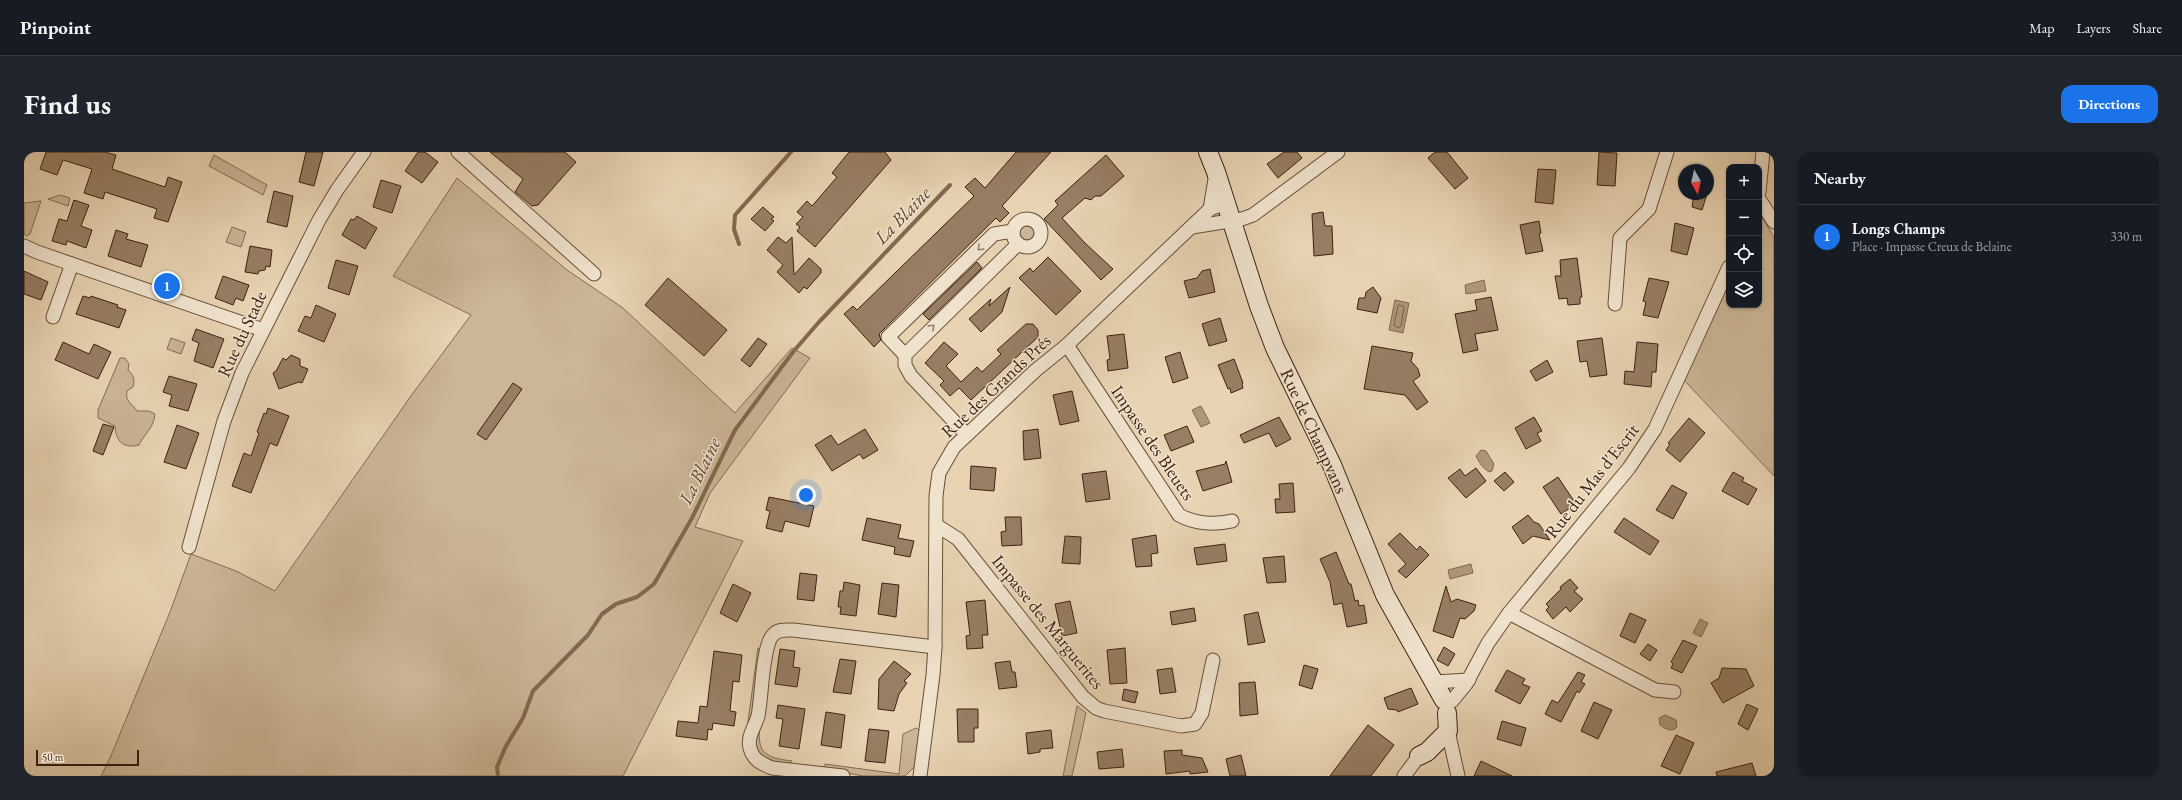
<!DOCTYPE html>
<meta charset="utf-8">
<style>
:root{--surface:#171b24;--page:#20242c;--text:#f1f3f6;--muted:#9ea1a6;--line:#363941;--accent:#1a73e8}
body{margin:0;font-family:"EB Garamond",serif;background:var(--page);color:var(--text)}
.controls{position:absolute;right:12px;top:12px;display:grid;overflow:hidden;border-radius:8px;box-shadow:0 1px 3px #0004}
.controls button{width:36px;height:36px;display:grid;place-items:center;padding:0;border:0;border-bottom:1px solid var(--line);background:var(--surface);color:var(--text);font:20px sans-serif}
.compass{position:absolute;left:1654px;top:12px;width:36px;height:36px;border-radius:50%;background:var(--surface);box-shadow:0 1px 3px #0004;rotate:172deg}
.scale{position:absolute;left:12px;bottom:10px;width:103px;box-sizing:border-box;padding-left:4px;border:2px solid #3f210f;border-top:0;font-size:11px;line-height:14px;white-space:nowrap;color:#3f210f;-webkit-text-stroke:3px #f0e3ce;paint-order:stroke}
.you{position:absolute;left:782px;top:343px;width:14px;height:14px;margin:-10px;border:3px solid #fff;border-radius:50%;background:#1a73e8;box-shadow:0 0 0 6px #1a73e833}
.badge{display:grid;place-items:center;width:26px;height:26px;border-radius:50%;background:var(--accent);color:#fff;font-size:13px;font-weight:700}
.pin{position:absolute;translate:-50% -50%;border:2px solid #fff;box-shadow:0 1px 4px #0006}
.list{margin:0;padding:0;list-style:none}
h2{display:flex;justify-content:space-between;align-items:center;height:52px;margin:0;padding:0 16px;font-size:17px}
h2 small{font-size:13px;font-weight:400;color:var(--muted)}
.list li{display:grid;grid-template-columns:26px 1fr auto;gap:12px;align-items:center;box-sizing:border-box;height:64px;padding:0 16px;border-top:1px solid var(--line)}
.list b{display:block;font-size:15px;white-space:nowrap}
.list p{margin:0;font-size:13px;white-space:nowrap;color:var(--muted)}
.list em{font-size:13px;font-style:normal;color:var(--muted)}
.icon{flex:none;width:22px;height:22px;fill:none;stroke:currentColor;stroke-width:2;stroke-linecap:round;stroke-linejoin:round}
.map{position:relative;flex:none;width:1750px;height:624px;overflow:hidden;border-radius:12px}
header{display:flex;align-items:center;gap:24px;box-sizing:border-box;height:56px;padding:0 20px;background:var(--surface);border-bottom:1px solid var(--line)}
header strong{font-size:19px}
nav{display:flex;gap:22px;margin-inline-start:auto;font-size:14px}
.intro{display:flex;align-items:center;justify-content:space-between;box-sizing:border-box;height:96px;padding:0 24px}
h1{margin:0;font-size:28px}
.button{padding:10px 18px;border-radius:12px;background:var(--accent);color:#fff;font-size:14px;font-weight:700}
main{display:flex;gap:24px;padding:0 24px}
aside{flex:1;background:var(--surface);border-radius:12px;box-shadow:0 1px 3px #0004}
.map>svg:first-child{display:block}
.green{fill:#cbb697;stroke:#856c53}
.water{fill:#af977b;stroke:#826850}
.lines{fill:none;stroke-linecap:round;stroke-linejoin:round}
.shore{stroke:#775c45;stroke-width:1}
.stream{stroke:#826850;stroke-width:4}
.building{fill:#977e64;stroke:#3f210f}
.street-casing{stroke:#694e38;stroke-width:15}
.secondary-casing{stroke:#3f210f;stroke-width:20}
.street{stroke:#f0e3ce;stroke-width:13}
.secondary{stroke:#f0e3ce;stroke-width:18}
.oneway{stroke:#98826e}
.labels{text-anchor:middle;stroke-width:3;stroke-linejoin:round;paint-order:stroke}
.street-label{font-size:18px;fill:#3f210f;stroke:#f0e3ce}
.water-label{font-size:19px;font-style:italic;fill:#61442f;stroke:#f0e3ce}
</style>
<header>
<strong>Pinpoint</strong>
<nav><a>Map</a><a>Layers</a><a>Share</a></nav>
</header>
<div class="intro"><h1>Find us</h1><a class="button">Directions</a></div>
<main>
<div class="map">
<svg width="1750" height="624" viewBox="0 0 1750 624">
<rect width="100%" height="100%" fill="#e8d4b3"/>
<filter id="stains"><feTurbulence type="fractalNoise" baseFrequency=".005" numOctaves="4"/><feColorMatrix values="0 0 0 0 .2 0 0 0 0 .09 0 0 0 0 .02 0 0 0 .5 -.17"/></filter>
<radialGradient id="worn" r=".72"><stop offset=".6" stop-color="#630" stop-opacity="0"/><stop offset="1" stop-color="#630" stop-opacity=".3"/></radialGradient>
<g class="green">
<polygon points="190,3 243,33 239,43 185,14"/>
<polygon points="433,26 543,118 599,156 711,261 768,196 786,206 686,341 671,375 719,389 599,624 77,624 86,606 146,460 167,402 212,419 251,439 389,241 447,163 369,124"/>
<polygon points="36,43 46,46 44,54 24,47"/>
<polygon points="17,49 6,82 2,84 0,82 0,51"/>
<polygon points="1737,64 1750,85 1750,324 1659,227 1705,131 1705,153 1735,153 1735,68"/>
<circle cx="1003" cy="81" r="7"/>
<polygon points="208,75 222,80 217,95 202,90"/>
<polygon points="147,186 161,191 157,202 143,197"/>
<path d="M96 206H101L105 212 104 218C110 223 111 228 109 235L103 239C101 250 108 251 113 259H125L131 262C130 276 120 282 115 293 99 297 92 289 91 274L74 266V258Z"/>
<polygon points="734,496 737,498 730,565 723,577"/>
<polygon points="1053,554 1062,561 1048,624 1039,624"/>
<path d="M736 573C732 602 743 606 768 609L766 613 745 610 735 604 729 585Z"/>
<polygon points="892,576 897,579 893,612 881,624 839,624 801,617 801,612 875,622 879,582"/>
</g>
<g class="water">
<polygon points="1460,128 1462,139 1442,142 1441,133"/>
<polygon points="1371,148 1385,151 1379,181 1365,178"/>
<polygon points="1177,254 1186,271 1177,275 1168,258"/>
<path d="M1457 298 1462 299 1470 312 1468 319 1465 320C1459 316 1455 311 1452 304Z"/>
<polygon points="1447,412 1449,421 1426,427 1424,418"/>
<polygon points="1676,467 1684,471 1677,485 1669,481"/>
<path d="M1641 563 1652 568 1653 575C1647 581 1642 577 1636 573L1635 566Z"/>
</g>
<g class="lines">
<polygon class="shore" points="1376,153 1380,155 1377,174 1374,176 1370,173 1374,154"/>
<g class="stream">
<polyline points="715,92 710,77 711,63 767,0"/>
<polyline points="474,624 473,615 482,594 499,566 509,539 564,483 578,462 592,452 613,445 630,432 668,366 711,278 769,200 795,170 926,33"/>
</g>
</g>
<g class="building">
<polygon points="22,0 81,0 92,3 88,17 141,35 144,25 158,30 144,70 130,66 133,57 81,40 79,47 60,41 68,17 39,8 33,23 16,17"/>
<polygon points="282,0 299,0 290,34 275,30"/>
<polygon points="394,0 401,0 414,10 398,31 381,19"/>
<polygon points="466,0 541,0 552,10 514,53 508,54 491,40 499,27"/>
<polygon points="825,0 861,0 867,8 791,95 773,79 776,75 772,72 779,65 773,60 783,49 788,54 801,39 813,25 808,21"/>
<polygon points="992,0 1027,0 978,54 985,61 976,70 972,66 855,182 857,188 850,195 820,162 829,154 833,158 950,44 941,35 951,26 961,36"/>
<polygon points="1260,0 1273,0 1278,6 1254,26 1243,12"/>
<polygon points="1411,0 1423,0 1444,26 1431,37 1404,6"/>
<polygon points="1575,0 1593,1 1591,34 1573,33"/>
<polygon points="1082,3 1100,24 1077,44 1071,44 1067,48 1061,46 1038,66 1061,91 1089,117 1077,128 1020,67 1034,53 1031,49"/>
<polygon points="1514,17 1532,18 1529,52 1511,50"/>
<polygon points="357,28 377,34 368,61 349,55"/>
<polygon points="250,39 269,44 263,75 243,70"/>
<polygon points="1670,42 1683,42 1678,58 1668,55"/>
<polygon points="50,48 65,53 57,74 68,78 62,96 43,89 42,93 28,89 35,67 43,69"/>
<polygon points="739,55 750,65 747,67 750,69 741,79 727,67"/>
<polygon points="1299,60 1301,74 1308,74 1309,102 1290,104 1288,62"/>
<polygon points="333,64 353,76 341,97 318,83 327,67 330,68"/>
<polygon points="1515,69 1517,81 1515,82 1519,99 1502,102 1496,73"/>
<polygon points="1651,71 1670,76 1663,103 1647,99"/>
<polygon points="92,78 104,82 102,87 124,93 117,115 84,104"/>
<polygon points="754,85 762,91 768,85 770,123 785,106 797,117 797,121 783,137 780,135 775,141 753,120 759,113 743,98"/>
<polygon points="226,94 248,98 246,115 242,114 241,118 235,119 234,122 221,120"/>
<polygon points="1024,105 1057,139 1032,163 995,126 1006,116 1009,120"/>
<polygon points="1553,106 1558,145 1556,145 1556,152 1544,153 1543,146 1535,147 1531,124 1537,124 1536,108"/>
<polygon points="312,108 334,114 325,143 304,136"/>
<polygon points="953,110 958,116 905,168 899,162"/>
<polygon points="1186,117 1191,140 1165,146 1160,129 1173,126 1178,119"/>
<polygon points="0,119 24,130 17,148 0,142"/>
<polygon points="199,124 225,133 219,149 212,146 209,153 191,146"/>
<polygon points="644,126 703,178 680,204 621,153"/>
<polygon points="1625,126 1645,130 1634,166 1619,163 1622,150 1619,149"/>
<polygon points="986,135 978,160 957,180 945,167 967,147 965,154"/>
<polygon points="1349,135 1357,146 1353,161 1333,157 1335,146 1341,146 1342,140"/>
<polygon points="59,144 66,146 67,144 94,153 93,155 102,158 95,176 52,162"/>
<polygon points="1467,145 1474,178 1451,182 1454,198 1439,201 1431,162 1453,158 1451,148"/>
<polygon points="292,153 312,162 300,190 274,179 281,164 287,166"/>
<polygon points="1196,166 1203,189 1185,194 1178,172"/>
<polygon points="1002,172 1009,172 1014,178 1014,185 947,248 935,236 926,244 916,233 920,229 901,211 920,190 934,202 922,214 937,230 953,215 958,220 977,202 973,198"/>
<polygon points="172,177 200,187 189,216 170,209 175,191 168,188"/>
<polygon points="1100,182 1104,216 1084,219 1083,208 1086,207 1083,184"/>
<polygon points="734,186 743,192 726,215 717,208"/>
<polygon points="1578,186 1583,223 1566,225 1563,209 1556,210 1553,189"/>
<polygon points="39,190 65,202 70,192 87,200 74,227 31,208"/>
<polygon points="1613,190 1634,192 1632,220 1628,220 1627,235 1600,232 1601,219 1610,220"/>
<polygon points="1348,194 1389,201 1387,209 1394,217 1396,224 1389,229 1404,250 1393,258 1381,243 1340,237"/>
<polygon points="1156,200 1164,226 1149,231 1141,205"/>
<polygon points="267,203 276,207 276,214 284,217 278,231 275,230 255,237 249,221 252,219 259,206 262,208"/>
<polygon points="1210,207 1219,231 1218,232 1219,236 1207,241 1206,236 1204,237 1194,213"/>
<polygon points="1523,208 1529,220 1512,229 1506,219"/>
<polygon points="145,224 173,232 164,259 145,254 148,243 139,240"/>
<polygon points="489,231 498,237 462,288 453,282"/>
<polygon points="1048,239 1055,269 1036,273 1029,243"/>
<polygon points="244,256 265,264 253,294 246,291 227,341 208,334 220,301 227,304 235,281 233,280 240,261 242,262"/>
<polygon points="1255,265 1267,287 1252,295 1245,281 1220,291 1216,283"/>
<polygon points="1510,265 1518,279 1513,281 1517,289 1502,297 1491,276"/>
<polygon points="1665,266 1681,281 1656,310 1642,298 1646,292 1644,291"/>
<polygon points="79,272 90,275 79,303 69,299"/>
<polygon points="153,273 175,281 162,317 140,310"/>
<polygon points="1163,274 1170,290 1147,299 1140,283"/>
<polygon points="841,277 854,298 839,307 836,302 808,319 791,293 807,283 814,293"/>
<polygon points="1014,277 1017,306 1000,308 999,279"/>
<polygon points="1202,309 1208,330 1179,339 1172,319 1201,312"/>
<polygon points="947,314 972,316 970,339 946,337"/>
<polygon points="1452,316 1462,329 1442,346 1424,326 1436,317 1441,324"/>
<polygon points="1082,319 1086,347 1062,350 1058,322"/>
<polygon points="1481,320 1490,330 1480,339 1470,329"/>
<polygon points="1709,320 1720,326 1718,329 1733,337 1724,353 1698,339"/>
<polygon points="1534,325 1552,352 1537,362 1519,335"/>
<polygon points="1269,331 1271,360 1252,361 1251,347 1256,347 1255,332"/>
<polygon points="1648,333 1663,341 1649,367 1632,358"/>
<polygon points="745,345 790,354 785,375 761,369 758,380 742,376 746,359 742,358"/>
<polygon points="1504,363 1510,370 1515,372 1526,388 1509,384 1499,392 1488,375"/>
<polygon points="981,365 997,365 998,393 978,394 977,380 982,379"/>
<polygon points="843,366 877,373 874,386 890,389 886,405 870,402 871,395 838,388"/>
<polygon points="1600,366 1635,389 1626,403 1590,380"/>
<polygon points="1376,381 1393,398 1396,394 1405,403 1382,426 1374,419 1382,412 1364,392"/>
<polygon points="1132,383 1134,401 1127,402 1128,414 1112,415 1108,387"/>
<polygon points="1041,384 1057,385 1056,412 1038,411"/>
<polygon points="1201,392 1203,409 1173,413 1170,396"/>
<polygon points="1312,400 1325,432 1327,432 1331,449 1334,448 1335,454 1340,453 1343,471 1323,475 1318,451 1310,453 1306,430 1296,407"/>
<polygon points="1260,404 1262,430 1243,431 1239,406"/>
<polygon points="776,421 793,423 790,449 773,447"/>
<polygon points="1546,427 1554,436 1550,439 1559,447 1546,460 1542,455 1529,467 1522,458 1525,455 1522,452 1537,437 1536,435"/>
<polygon points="820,430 836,433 832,464 816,462 817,455 814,455 816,439 819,439"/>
<polygon points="858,431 875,433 872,465 854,462"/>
<polygon points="709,432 727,441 713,470 696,461"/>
<polygon points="1422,434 1427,450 1433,447 1452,453 1450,459 1441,467 1436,466 1429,486 1409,479"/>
<polygon points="961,448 964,483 958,483 959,496 943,497 942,484 946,483 942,450"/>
<polygon points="1046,449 1053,481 1038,484 1031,452"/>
<polygon points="1170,456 1172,469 1148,473 1146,460"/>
<polygon points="1234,460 1241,490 1224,493 1220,463"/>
<polygon points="1606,461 1622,468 1611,491 1596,484"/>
<polygon points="1659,488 1673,494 1658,521 1647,516 1649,512 1647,510"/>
<polygon points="1624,492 1633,498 1626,509 1616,502"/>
<polygon points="1420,495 1431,502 1424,514 1413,508"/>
<polygon points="1101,496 1103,531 1086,532 1083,498"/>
<polygon points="756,497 771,499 769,515 776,516 773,535 751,532"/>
<polygon points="690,499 718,503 715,530 709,529 706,559 712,560 710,574 689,571 688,578 684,577 683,588 652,584 654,569 674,571 676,554 683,555"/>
<polygon points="816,507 832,509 827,542 809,540"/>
<polygon points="870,509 887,522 880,529 883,531 875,542 870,559 854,557 855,527"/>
<polygon points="986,509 988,520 991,520 993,535 975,537 971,511"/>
<polygon points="1280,513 1294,517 1288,537 1275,533"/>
<polygon points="1148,516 1152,540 1136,542 1133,518"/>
<polygon points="1698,516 1722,517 1730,534 1699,551 1687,531 1695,526"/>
<polygon points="1483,518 1501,527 1498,532 1506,535 1496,552 1471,539"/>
<polygon points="1554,520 1561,523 1557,530 1561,532 1555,541 1553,539 1537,570 1521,562 1528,548 1534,551"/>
<polygon points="1231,530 1234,562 1216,564 1215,531"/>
<polygon points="1387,536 1394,552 1374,560 1373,558 1364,557 1360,546"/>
<polygon points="1100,537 1114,540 1111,551 1098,548"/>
<polygon points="1570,550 1588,558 1574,587 1557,579"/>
<polygon points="1723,552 1734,557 1724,578 1714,572"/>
<polygon points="754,553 781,557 775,597 755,594 759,567 752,566"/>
<polygon points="933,557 954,557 954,576 950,576 950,590 934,590"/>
<polygon points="802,560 821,563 817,596 797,593"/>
<polygon points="1478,569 1502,576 1497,594 1473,587"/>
<polygon points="1344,573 1370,593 1347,624 1306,624"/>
<polygon points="845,577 865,579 861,611 841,609"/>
<polygon points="1027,578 1029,596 1016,597 1016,600 1004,602 1002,581"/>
<polygon points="1652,583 1670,591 1656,622 1637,614"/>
<polygon points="1098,597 1100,615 1075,617 1073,600"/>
<polygon points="1158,598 1158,603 1178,606 1184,620 1166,622 1166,619 1142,622 1140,599"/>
<polygon points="1217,603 1222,624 1206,624 1202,607"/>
<polygon points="1457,609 1488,624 1450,624"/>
<polygon points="1728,611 1732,624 1693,624 1692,620"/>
</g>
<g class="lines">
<defs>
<g id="street">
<polyline points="434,0 570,122"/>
<polyline points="1735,40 1739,0"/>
<polyline points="1735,47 1750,70"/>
<polyline points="1186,57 1192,21"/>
<circle cx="1003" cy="81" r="14"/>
<polyline points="1168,75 1218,67 1229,63 1314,0"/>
<polyline points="0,94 13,100 239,178"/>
<polyline points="1591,152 1596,86 1625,57 1643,0"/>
<polyline points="29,165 48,112"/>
<path d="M1043 193 1155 363C1171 372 1191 373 1208 369"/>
<polyline points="881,203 864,185 970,82 989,79"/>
<polyline points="942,282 887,224 881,213 881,203 994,92"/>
<polyline points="912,373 934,387 1059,545 1072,556 1080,559 1157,574 1171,572 1178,561 1189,508"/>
<polyline points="165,395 200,269 218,221 295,68 313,38 340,0"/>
<polyline points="1485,461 1631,538 1650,540"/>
<polyline points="1410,530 1445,528"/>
<polyline points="1428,549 1442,532 1464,491 1485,461 1605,316 1631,277 1705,115"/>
<polyline points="1424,579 1434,624"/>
<path d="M819 624 748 616C738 612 729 608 726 596 723 584 731 575 734 564 738 546 738 494 749 483 754 477 762 478 769 478L911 495"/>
<polyline points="896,624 909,523 911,495 912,344 915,321 930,295 1012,218 1043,193 1186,57 1202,51"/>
<polyline points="1380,624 1395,604"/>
</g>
<g id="secondary">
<polyline points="1184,0 1192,20 1235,154 1251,196 1308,313 1361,443 1420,548"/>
<polyline points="1395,604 1403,600 1424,579 1423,561"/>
</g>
</defs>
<use href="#street" class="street-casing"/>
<use href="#secondary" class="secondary-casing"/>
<use href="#street" class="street"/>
<use href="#secondary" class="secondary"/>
</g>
<defs><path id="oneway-chevron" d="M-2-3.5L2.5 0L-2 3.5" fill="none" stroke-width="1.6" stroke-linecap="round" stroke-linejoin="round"/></defs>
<g class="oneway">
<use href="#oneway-chevron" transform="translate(956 96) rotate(136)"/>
<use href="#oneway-chevron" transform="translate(908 175) rotate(-44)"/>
</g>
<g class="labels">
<g class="street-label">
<text transform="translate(218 182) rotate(-65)" y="6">Rue du Stade</text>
<text transform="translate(972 234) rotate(-43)" y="6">Rue des Grands Prés</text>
<text transform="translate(1290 279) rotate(65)" y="6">Rue de Champvans</text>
<text transform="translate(1129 291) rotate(56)" y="6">Impasse des Bleuets</text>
<text transform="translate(1568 329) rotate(-52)" y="6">Rue du Mas d'Escrit</text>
<text transform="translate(1024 470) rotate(51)" y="6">Impasse des Marguerites</text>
</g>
<g class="water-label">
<text transform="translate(878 63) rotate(-46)" y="7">La Blaine</text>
<text transform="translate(675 319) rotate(-64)" y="7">La Blaine</text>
</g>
</g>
<rect width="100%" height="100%" filter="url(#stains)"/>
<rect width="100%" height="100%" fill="url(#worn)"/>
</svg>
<div class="controls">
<button>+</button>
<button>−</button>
<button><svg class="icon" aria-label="locate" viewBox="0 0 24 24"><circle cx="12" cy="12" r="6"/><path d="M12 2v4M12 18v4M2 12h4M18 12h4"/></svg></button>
<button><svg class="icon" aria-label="layers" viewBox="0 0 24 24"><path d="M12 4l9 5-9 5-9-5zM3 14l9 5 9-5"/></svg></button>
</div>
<svg class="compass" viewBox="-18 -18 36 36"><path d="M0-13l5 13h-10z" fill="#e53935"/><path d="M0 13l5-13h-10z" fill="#9ea1a6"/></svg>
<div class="scale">50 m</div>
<div class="you"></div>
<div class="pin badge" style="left:143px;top:134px">1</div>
</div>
<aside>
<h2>Nearby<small></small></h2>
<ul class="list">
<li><span class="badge">1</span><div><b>Longs Champs</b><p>Place · Impasse Creux de Belaine</p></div><em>330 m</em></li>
</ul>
</aside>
</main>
